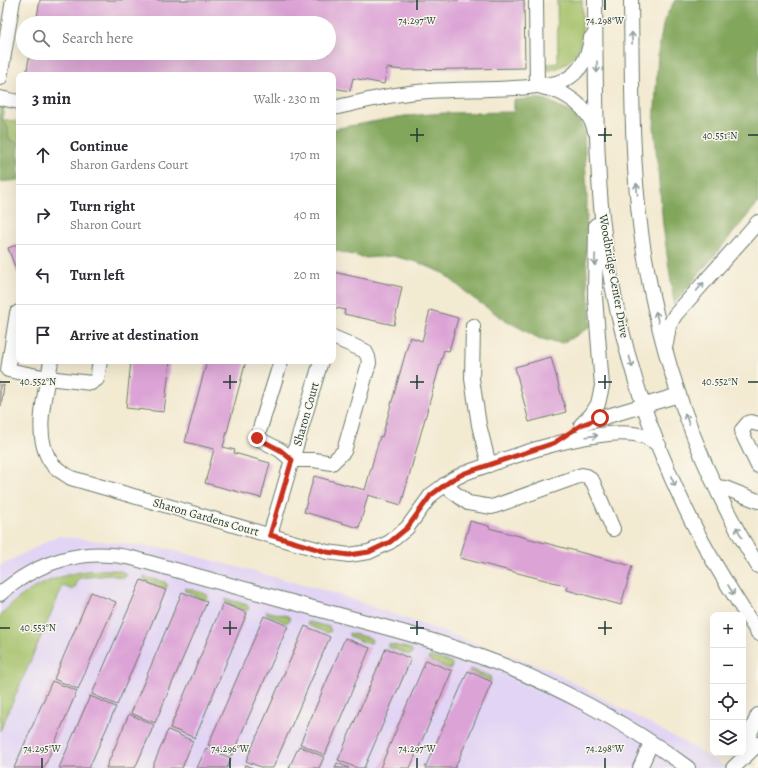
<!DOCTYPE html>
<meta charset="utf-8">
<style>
:root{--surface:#fff;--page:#f2f2f3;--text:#2b2b33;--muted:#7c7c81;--line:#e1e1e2}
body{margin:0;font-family:Alegreya,serif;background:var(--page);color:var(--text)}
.controls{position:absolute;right:12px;bottom:12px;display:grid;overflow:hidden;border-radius:8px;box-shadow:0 4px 16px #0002}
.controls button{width:36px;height:36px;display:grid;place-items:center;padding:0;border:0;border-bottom:1px solid var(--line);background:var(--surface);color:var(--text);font:20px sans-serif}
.stop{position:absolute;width:12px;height:12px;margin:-9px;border:3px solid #c8321e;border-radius:50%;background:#fff}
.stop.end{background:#c8321e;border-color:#fff;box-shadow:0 1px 4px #0008}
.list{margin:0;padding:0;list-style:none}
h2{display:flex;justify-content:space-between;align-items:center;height:52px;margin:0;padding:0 16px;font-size:17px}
h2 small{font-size:13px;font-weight:400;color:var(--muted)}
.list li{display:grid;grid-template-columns:26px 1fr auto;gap:12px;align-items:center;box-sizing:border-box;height:60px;padding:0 16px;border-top:1px solid var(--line)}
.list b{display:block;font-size:15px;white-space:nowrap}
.list p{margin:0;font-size:13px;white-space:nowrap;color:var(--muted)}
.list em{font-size:13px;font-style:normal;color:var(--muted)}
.icon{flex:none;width:22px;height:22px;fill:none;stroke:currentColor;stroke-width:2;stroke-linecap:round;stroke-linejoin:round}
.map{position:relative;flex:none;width:758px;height:768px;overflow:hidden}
.search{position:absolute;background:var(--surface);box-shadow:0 4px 16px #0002;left:16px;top:16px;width:320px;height:44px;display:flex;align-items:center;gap:10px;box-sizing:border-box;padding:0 14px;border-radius:22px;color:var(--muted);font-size:15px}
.panel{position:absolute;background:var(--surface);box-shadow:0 4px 16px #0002;left:16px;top:72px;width:320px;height:292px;border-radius:8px}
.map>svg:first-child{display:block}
.built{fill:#e1d4f4}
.green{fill:#a3c067;stroke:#617e4e}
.forest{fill:#82a65c;stroke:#507248}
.building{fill:#dca3d6}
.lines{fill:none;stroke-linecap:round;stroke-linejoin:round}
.minor-casing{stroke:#697a6b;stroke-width:16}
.minor{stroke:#fff;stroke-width:14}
.oneway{stroke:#8f9e9a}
.route{stroke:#c8321e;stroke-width:5}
.ticks{fill:none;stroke:#1f3d34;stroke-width:1.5}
.labels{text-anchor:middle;stroke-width:3;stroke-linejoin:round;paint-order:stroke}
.street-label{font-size:12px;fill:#1f3d34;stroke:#fbf7ec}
.ticks-label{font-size:10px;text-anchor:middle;fill:#1f3d34;stroke:#fbf7ec;stroke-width:3;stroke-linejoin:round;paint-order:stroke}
</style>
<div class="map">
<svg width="758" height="768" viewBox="0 0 758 768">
<rect width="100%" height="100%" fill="#fbf7ec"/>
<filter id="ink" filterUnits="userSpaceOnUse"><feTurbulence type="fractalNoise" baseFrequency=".025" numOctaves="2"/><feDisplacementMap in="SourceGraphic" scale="8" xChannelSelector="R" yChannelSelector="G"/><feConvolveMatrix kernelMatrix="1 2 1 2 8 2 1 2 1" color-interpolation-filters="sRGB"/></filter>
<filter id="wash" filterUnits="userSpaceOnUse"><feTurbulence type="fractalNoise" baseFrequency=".012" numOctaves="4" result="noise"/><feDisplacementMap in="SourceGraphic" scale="16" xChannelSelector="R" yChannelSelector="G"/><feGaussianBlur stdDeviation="0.9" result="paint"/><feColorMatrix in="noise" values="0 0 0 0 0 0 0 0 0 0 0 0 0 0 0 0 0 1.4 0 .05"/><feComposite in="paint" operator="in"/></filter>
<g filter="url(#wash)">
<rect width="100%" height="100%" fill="#f3ead2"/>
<polygon class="built" points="57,536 170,549 337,594 550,670 691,746 727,768 0,768 0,566"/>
<g class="green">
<path d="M557 0H582C582 23 587 49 566 64 560 67 555 70 548 70L546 68V64L558 63Z"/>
<polygon points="2,119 19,122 19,143 9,140 8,128"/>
<path d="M103 570C111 570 121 569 127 575L124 578 110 575 79 578 75 588 73 590 63 586 0 731V616C25 586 64 571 103 570Z"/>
<polygon points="144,577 165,582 167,584 167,587 164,589 144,580"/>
<polygon points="186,588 206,594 208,596 207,599 204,600 185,591 184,590"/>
<polygon points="227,599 247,605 249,607 248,610 245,611 226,602 225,600"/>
<polygon points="266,611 288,616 290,618 289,621 286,623 267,614"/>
<polygon points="309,622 329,627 331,631 327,633 308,625 307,623"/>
<polygon points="349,633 370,638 372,640 371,643 368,644 349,636"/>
<polygon points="389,644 411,649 412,651 412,654 409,655 389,647 388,645"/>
<polygon points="431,657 451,662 452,664 452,667 449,669 429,660 428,658"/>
<polygon points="470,669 490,676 491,681 468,671"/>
</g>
<g class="forest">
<polygon points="675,0 758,0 758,203 674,304 663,225 654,127 658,53 664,20"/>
<polygon points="537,98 547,100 570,112 579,120 584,131 587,197 586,259 591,326 576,336 561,343 540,339 505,320 473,298 443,273 417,262 393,256 365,258 333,250 333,129 405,116 444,113 514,112 514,100"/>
<polygon points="0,107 4,108 2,119 8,128 9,139 19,143 19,180 0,182"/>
</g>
<g id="blocks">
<g class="building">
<polygon points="40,0 524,0 525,68 402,70 387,68 384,84 353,78 350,91 333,88 333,75 26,75 30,53 329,53 329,23 36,23"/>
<polygon points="19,244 19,275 18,275 8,248"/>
<polygon points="333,272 402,287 394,325 344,314 345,310 333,307"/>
<polygon points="430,310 458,318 449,351 444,350 401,505 368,495 359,528 304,512 314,476 365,490 380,436 382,437 410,337 422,341"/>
<polygon points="551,357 566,412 529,422 515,367"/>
<polygon points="131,361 170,361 164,412 126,408"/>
<polygon points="207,361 246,361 223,447 235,450 234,453 270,463 261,498 205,483 214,449 185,442"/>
<polygon points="0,385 4,385 1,406 0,406"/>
<polygon points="470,521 489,526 489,528 632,566 621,605 567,590 568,586 460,558"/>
<polygon points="141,580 166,590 117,705 92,694"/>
<polygon points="91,592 116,602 78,689 54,679"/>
<polygon points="182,592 207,602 155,723 131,713"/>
<polygon points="223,603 247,613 195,738 170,728"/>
<polygon points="264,616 288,626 232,755 208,745"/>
<polygon points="305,626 330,637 273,768 263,768 246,761"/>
<polygon points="345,638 370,648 325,755 300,744"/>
<polygon points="386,648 411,659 364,768 357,768 338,760"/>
<polygon points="426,660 452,671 410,768 380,768"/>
<polygon points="468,671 492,682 455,768 425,768"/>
<polygon points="52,681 77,691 44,768 14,768"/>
<polygon points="90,696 116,707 89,768 59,768"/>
<polygon points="129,714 154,725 135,768 106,768"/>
<polygon points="168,730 193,741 182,768 152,768"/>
<polygon points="299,746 324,757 319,768 289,768"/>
<polygon points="206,748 231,758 227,768 197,768"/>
<polygon points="337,763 349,768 335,768"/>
<polygon points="245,765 253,768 244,768"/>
</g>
</g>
</g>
<g filter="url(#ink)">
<use href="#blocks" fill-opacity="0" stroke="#697a6b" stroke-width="1"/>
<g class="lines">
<defs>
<g id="minor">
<polyline points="536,0 537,86"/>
<path d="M595 0C596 72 595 145 602 217 614 328 648 440 701 539 718 571 738 602 758 633"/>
<path d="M631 0C632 77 631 155 641 232 657 349 696 465 758 566"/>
<polyline points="0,78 13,0"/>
<path d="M542 87C565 91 589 107 595 131"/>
<polyline points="0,98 19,102"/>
<path d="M333 108C365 101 396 93 429 91 462 89 496 90 529 87 541 85 554 85 565 80 581 72 589 55 591 38"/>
<polyline points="19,312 17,313 8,370 48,378 91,383 97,379 100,361"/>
<polyline points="473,326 472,379 479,425 489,465"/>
<polyline points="666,344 669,326 675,315 758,222"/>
<path d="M51 361C46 392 31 438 53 465 58 470 65 474 71 478L327 552 349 555 369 552 390 542 407 528 431 495 453 479 465 473C509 458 553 441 600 435 614 433 629 432 643 436 649 438 654 442 659 445"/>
<polyline points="281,361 257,438 280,450 292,460 314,460 332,463 344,451 369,363 368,357 365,351 333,337"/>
<polyline points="583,424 601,418 679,395"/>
<polyline points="758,424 751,422 748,423 742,430 743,435 758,466"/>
<polyline points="581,425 591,415 598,404 602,386 595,297 596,225"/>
<polyline points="444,485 468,503 492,507 582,475 587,476 593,482 613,529"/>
<polyline points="716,487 725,488 758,501"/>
<polyline points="270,535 321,361"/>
<path d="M0 594C37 562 83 547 132 558 192 574 252 591 313 608 369 623 426 637 481 657 551 682 628 723 688 768"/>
<polyline points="743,750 758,715"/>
<polyline points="640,768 651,743"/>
<polyline points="733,768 758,744"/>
</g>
</defs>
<use href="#minor" class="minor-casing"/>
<use href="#minor" class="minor"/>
</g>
<defs><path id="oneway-shaft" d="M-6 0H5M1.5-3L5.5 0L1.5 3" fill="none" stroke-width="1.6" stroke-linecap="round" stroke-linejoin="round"/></defs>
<g class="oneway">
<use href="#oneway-shaft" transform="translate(632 38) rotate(-91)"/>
<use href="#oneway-shaft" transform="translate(597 67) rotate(89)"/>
<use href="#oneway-shaft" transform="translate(637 189) rotate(-95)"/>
<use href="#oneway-shaft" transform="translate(595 260) rotate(92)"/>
<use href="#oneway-shaft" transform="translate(700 287) rotate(-48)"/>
<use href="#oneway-shaft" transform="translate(657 317) rotate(-104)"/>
<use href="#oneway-shaft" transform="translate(631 362) rotate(74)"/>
<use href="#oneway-shaft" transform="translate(687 419) rotate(-111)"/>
<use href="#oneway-shaft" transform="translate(592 436) rotate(-7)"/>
<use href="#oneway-shaft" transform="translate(673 481) rotate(67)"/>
<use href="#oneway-shaft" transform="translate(739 532) rotate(-118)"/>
<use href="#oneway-shaft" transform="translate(731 590) rotate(59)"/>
</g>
</g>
<g class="lines" filter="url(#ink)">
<polyline class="route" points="257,438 280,450 292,460 270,535 327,552 349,555 369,552 390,542 407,528 431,495 453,479 465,473 554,443 581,425 600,418"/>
</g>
<path class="ticks" d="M417 0V10M605 0V10M417 128V142M605 128V142M410 135H424M598 135H612M748 135H758M230 375V389M417 375V389M605 375V389M0 382H10M223 382H237M410 382H424M598 382H612M748 382H758M230 621V635M417 621V635M605 621V635M0 628H10M223 628H237M410 628H424M598 628H612M42 758V768M230 758V768M417 758V768M605 758V768"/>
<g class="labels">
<g class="street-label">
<text transform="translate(614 276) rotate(80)" y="4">Woodbridge Center Drive</text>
<text transform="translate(306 414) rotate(-74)" y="4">Sharon Court</text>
<text transform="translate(206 517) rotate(16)" y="4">Sharon Gardens Court</text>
</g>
</g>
<g class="ticks-label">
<text x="417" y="24">74.297°W</text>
<text x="605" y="24">74.298°W</text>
<text x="720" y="139">40.551°N</text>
<text x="720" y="385">40.552°N</text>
<text x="38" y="385">40.552°N</text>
<text x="38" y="631">40.553°N</text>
<text x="42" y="752">74.295°W</text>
<text x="230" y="752">74.296°W</text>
<text x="417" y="752">74.297°W</text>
<text x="605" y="752">74.298°W</text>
</g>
</svg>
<div class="controls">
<button>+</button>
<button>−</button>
<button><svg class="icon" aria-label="locate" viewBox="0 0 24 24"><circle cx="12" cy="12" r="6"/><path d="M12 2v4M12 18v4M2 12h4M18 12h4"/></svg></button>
<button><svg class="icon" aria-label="layers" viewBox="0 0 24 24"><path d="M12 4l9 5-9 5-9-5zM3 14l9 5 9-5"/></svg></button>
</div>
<div class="stop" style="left:600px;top:418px"></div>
<div class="stop end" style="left:257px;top:438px"></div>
<div class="search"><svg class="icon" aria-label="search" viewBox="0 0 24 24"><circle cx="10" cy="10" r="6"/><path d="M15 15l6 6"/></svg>Search here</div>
<section class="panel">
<h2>3 min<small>Walk · 230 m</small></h2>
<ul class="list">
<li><svg class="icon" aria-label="ahead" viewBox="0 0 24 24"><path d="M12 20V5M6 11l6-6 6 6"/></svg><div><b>Continue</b><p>Sharon Gardens Court</p></div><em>170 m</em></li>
<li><svg class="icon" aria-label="right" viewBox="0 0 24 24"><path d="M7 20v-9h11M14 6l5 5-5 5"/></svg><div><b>Turn right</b><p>Sharon Court</p></div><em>40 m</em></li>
<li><svg class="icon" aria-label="left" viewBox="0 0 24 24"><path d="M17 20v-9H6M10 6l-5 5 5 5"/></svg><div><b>Turn left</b></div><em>20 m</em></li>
<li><svg class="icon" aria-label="arrive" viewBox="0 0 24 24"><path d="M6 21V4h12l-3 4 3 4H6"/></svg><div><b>Arrive at destination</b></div></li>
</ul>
</section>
</div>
